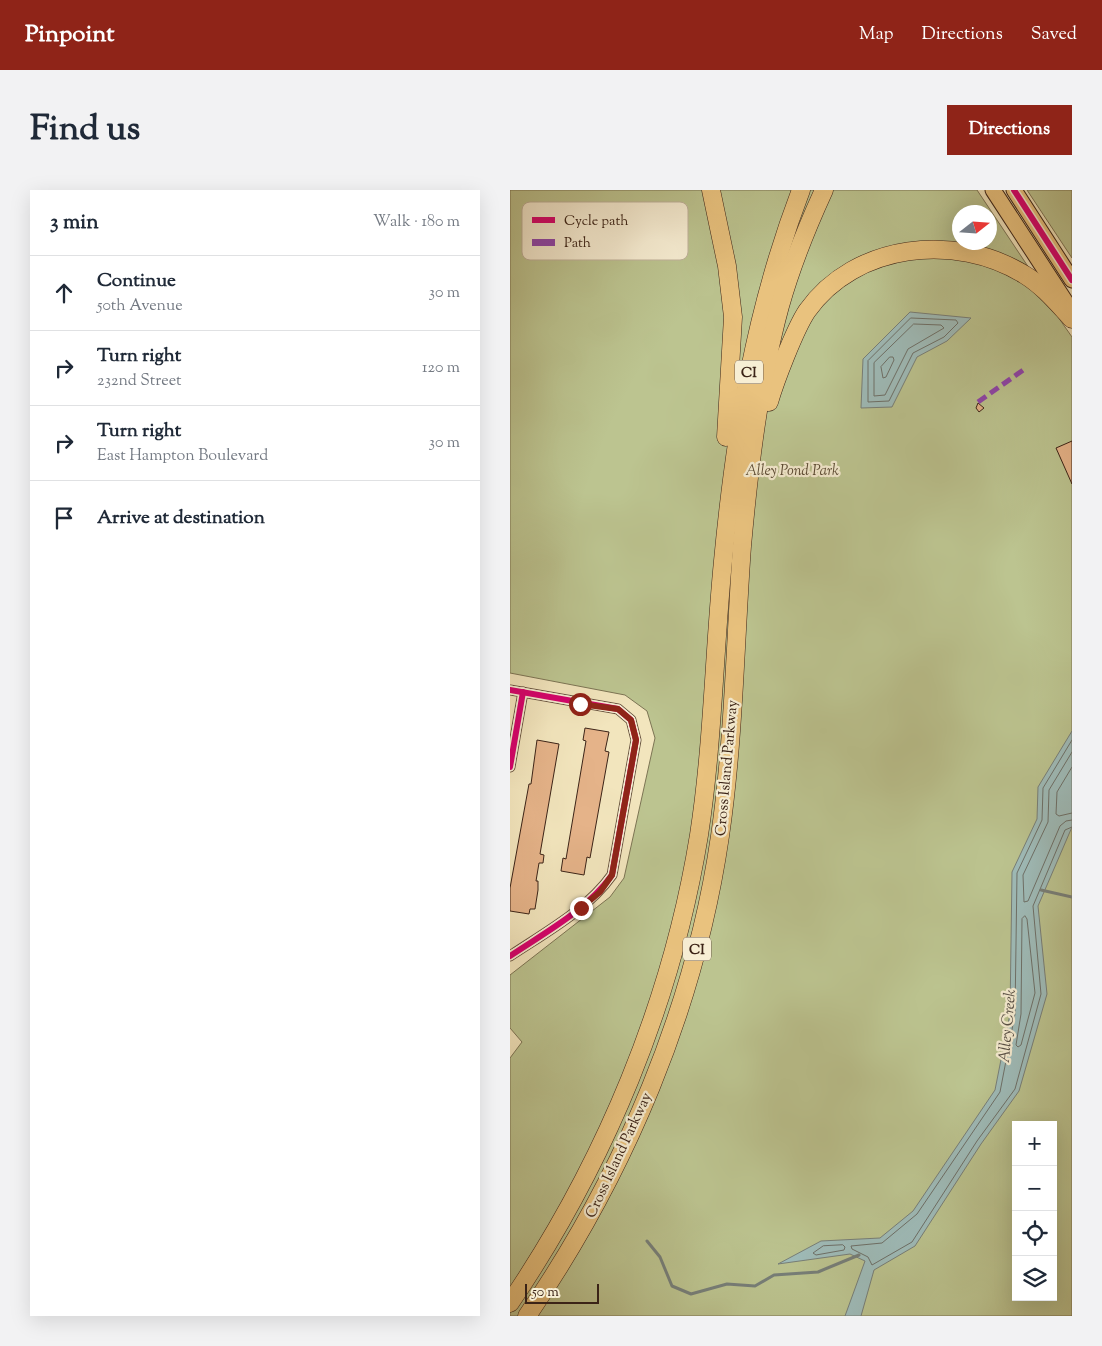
<!DOCTYPE html>
<meta charset="utf-8">
<style>
:root{--surface:#fff;--page:#f2f2f3;--text:#1f2937;--muted:#747a83;--line:#e0e1e3;--accent:#8f2418}
body{margin:0;font-family:"Sorts Mill Goudy",serif;background:var(--page);color:var(--text)}
.controls{position:absolute;right:15px;bottom:15px;display:grid;overflow:hidden;border-radius:0px;box-shadow:0 5px 20px #0002}
.controls button{width:45px;height:45px;display:grid;place-items:center;padding:0;border:0;border-bottom:1px solid var(--line);background:var(--surface);color:var(--text);font:25px sans-serif}
.compass{position:absolute;left:442px;top:15px;width:45px;height:45px;border-radius:50%;background:var(--surface);box-shadow:0 5px 20px #0002;rotate:73deg}
.scale{position:absolute;left:15px;bottom:12px;width:74px;box-sizing:border-box;padding-left:5px;border:2px solid #3b2317;border-top:0;font-size:14px;line-height:18px;white-space:nowrap;color:#3b2317;-webkit-text-stroke:4px #f7eed4;paint-order:stroke}
.stop{position:absolute;width:15px;height:15px;margin:-11px;border:4px solid #8f2418;border-radius:50%;background:#fff}
.stop.end{background:#8f2418;border-color:#fff;box-shadow:0 1px 5px #0008}
.list{margin:0;padding:0;list-style:none}
h2{display:flex;justify-content:space-between;align-items:center;height:65px;margin:0;padding:0 20px;font-size:21px}
h2 small{font-size:16px;font-weight:400;color:var(--muted)}
.list li{display:grid;grid-template-columns:32px 1fr auto;gap:15px;align-items:center;box-sizing:border-box;height:75px;padding:0 20px;border-top:1px solid var(--line)}
.list b{display:block;font-size:19px;white-space:nowrap}
.list p{margin:0;font-size:16px;white-space:nowrap;color:var(--muted)}
.list em{font-size:16px;font-style:normal;color:var(--muted)}
.icon{flex:none;width:28px;height:28px;fill:none;stroke:currentColor;stroke-width:2;stroke-linecap:round;stroke-linejoin:round}
.map{position:relative;flex:none;width:562px;height:1126px;overflow:hidden;border-radius:0px}
header{display:flex;align-items:center;gap:30px;box-sizing:border-box;height:70px;padding:0 25px;background:var(--accent);color:#fff}
header strong{font-size:24px}
nav{display:flex;gap:28px;margin-inline-start:auto;font-size:18px}
.intro{display:flex;align-items:center;justify-content:space-between;box-sizing:border-box;height:120px;padding:0 30px}
h1{margin:0;font-size:35px}
.button{padding:12px 22px;border-radius:0px;background:var(--accent);color:#fff;font-size:18px;font-weight:700}
main{display:flex;gap:30px;padding:0 30px}
aside{flex:1;background:var(--surface);border-radius:0px;box-shadow:0 5px 20px #0002}
.map>svg:first-child{display:block}
.green{fill:#bcc490;stroke:#7c7454;fill-rule:evenodd}
.water{fill:#9fbdbb;stroke:#777f79}
.lines{fill:none;stroke-linecap:round;stroke-linejoin:round}
.shore{stroke:#6d7069;stroke-width:1}
.stream{stroke:#777f79;stroke-width:3}
.building{fill:#e5b389;stroke:#3b2317}
.street-casing{stroke:#695440;stroke-width:11}
.primary-casing{stroke:#3b2317;stroke-width:17}
.highway-casing{stroke:#3b2317;stroke-width:19}
.street{stroke:#f7eed4;stroke-width:9}
.primary{stroke:#e9c27e;stroke-width:15}
.highway{stroke:#e9c27e;stroke-width:18}
.quiet{stroke:#8e44ad;stroke-width:5;stroke-dasharray:10 5;stroke-linecap:butt}
.cycleway-casing{stroke:#f7eed4;stroke-width:9}
.cycleway{stroke:#d6006c;stroke-width:6}
.route{stroke:#8f2418;stroke-width:6}
.labels{text-anchor:middle;stroke-width:4.5;stroke-linejoin:round;paint-order:stroke}
.shield{fill:#f7eed4;stroke:#736050;stroke-width:1}
.shield-label{font-size:14px;font-weight:bold;fill:#3b2317}
.park-label{font-size:15px;font-style:italic;fill:#5b4b35;stroke:#f7eed4}
.street-label{font-size:15px;fill:#3b2317;stroke:#f7eed4}
.water-label{font-size:16px;font-style:italic;fill:#595148;stroke:#f7eed4}
.key{fill:#f7eed4;stroke:#bfb19b;stroke-width:1}
.key-label{font-size:14px;fill:#3b2317}
</style>
<header>
<strong>Pinpoint</strong>
<nav><a>Map</a><a>Directions</a><a>Saved</a></nav>
</header>
<div class="intro"><h1>Find us</h1><a class="button">Directions</a></div>
<main>
<aside>
<h2>3 min<small>Walk · 180 m</small></h2>
<ul class="list">
<li><svg class="icon" aria-label="ahead" viewBox="0 0 24 24"><path d="M12 20V5M6 11l6-6 6 6"/></svg><div><b>Continue</b><p>50th Avenue</p></div><em>30 m</em></li>
<li><svg class="icon" aria-label="right" viewBox="0 0 24 24"><path d="M7 20v-9h11M14 6l5 5-5 5"/></svg><div><b>Turn right</b><p>232nd Street</p></div><em>120 m</em></li>
<li><svg class="icon" aria-label="right" viewBox="0 0 24 24"><path d="M7 20v-9h11M14 6l5 5-5 5"/></svg><div><b>Turn right</b><p>East Hampton Boulevard</p></div><em>30 m</em></li>
<li><svg class="icon" aria-label="arrive" viewBox="0 0 24 24"><path d="M6 21V4h12l-3 4 3 4H6"/></svg><div><b>Arrive at destination</b></div></li>
</ul>
</aside>
<div class="map">
<svg width="562" height="1126" viewBox="0 0 562 1126">
<rect width="100%" height="100%" fill="#f2e5bd"/>
<filter id="stains"><feTurbulence type="fractalNoise" baseFrequency=".004" numOctaves="4"/><feColorMatrix values="0 0 0 0 .2 0 0 0 0 .09 0 0 0 0 .02 0 0 0 .5 -.17"/></filter>
<radialGradient id="worn" r=".72"><stop offset=".6" stop-color="#630" stop-opacity="0"/><stop offset="1" stop-color="#630" stop-opacity=".3"/></radialGradient>
<g class="green">
<path d="M0 0H467L521 81 513 77 562 147V1126H0V868L12 852 0 838V785L100 707 114 688 145 548 137 521 115 505 0 483ZM450 22H480V52H450ZM506 935H543V1107H506Z"/>
<polygon points="517,0 562,0 562,68"/>
</g>
<g class="water">
<polygon points="400,122 461,128 437,151 407,167 382,217 351,218 353,169"/>
<polygon points="562,541 562,637 528,716 537,804 509,901 471,954 405,1056 364,1080 351,1126 335,1126 355,1071 340,1064 268,1074 311,1051 370,1048 403,1021 485,900 500,824 502,682 527,629 528,597"/>
</g>
<g class="lines">
<g class="shore">
<polygon points="401,128 446,130 448,133 434,147 403,163 379,211 358,212 358,171"/>
<polygon points="404,134 431,135 434,138 398,159 375,205 364,206 364,173"/>
<polygon points="380,167 383,167 384,170 376,187 373,188 371,177"/>
<polyline points="562,550 533,598 532,630 507,683 505,824 490,902 407,1024 372,1053 341,1056 342,1059 358,1067 362,1075 402,1052 467,951 505,899 531,804 523,716 555,640 562,637"/>
<polyline points="562,562 539,600 538,632 513,685 514,712 518,711 550,636 556,631 562,630"/>
<polyline points="562,577 547,602 546,624 549,626 562,623"/>
<polygon points="515,726 517,729 525,803 511,855 508,857 506,855 511,824 512,729"/>
<polygon points="333,1055 335,1057 334,1060 306,1065 303,1063 313,1056"/>
</g>
<g class="stream">
<polyline points="531,700 562,707"/>
<polyline points="137,1051 150,1067 162,1096 181,1104 217,1094 245,1096 264,1085 308,1082 349,1065"/>
</g>
</g>
<g class="building">
<polygon points="468,213 474,218 469,222 466,218"/>
<polygon points="562,251 562,294 546,258"/>
<polygon points="75,538 99,542 95,561 99,562 80,668 77,667 74,685 51,681 53,668 56,669 76,551 73,550"/>
<polygon points="27,550 49,554 30,664 34,665 33,673 29,673 26,691 28,691 28,700 25,719 20,719 19,724 0,721 0,698 19,594 21,594"/>
</g>
<g class="lines">
<defs>
<g id="street">
<path d="M0 500 108 519 121 530 126 550 102 685C77 720 36 742 0 766"/>
<polyline points="0,577 13,502"/>
</g>
<g id="primary">
<polyline points="483,0 561,120"/>
<polyline points="504,0 562,90"/>
</g>
<g id="highway">
<polyline points="201,0 217,76 223,127 216,247"/>
<path d="M259 212C265 191 285 139 297 121 345 53 446 42 515 85 533 96 547 113 562 129"/>
<path d="M0 1113C95 973 162 812 189 645 203 554 204 462 213 371 225 243 245 120 291 0"/>
<path d="M17 1126C115 983 185 818 210 646 224 550 225 453 232 356 239 278 249 193 270 116 281 77 297 37 314 0"/>
</g>
</defs>
<use href="#street" class="street-casing"/>
<use href="#primary" class="primary-casing"/>
<use href="#highway" class="highway-casing"/>
<use href="#street" class="street"/>
<use href="#primary" class="primary"/>
<use href="#highway" class="highway"/>
<polyline class="quiet" points="468,212 516,178"/>
<defs>
<g id="cycleway">
<polyline points="504,0 562,90"/>
<path d="M0 500 108 519 121 530 126 550 102 685C77 720 36 742 0 766"/>
<polyline points="0,577 13,502"/>
</g>
</defs>
<use href="#cycleway" class="cycleway-casing"/>
<use href="#cycleway" class="cycleway"/>
</g>
<g class="lines">
<polyline class="route" points="70,514 108,519 121,530 126,550 102,685 90,702 71,718"/>
</g>
<g class="labels">
<g class="shield">
<rect x="225" y="170.5" width="28" height="23" rx="4"/>
<rect x="173" y="747.5" width="28" height="23" rx="4"/>
</g>
<g class="shield-label">
<text x="239" y="187">CI</text>
<text x="187" y="764">CI</text>
</g>
<g class="park-label">
<text x="282" y="285">Alley Pond Park</text>
</g>
<g class="street-label">
<text transform="translate(216 578) rotate(-85)" y="5">Cross Island Parkway</text>
<text transform="translate(108 965) rotate(-65)" y="5">Cross Island Parkway</text>
</g>
<g class="water-label">
<text transform="translate(496 836) rotate(-85)" y="6">Alley Creek</text>
</g>
</g>
<rect x="12" y="12" width="166" height="58" rx="8" class="key"/>
<rect x="22" y="27" width="23" height="6" fill="#d6006c"/>
<rect x="22" y="49" width="23" height="7" fill="#8e44ad"/>
<g class="key-label">
<text x="54" y="35">Cycle path</text>
<text x="54" y="57">Path</text>
</g>
<rect width="100%" height="100%" filter="url(#stains)"/>
<rect width="100%" height="100%" fill="url(#worn)"/>
</svg>
<div class="controls">
<button>+</button>
<button>−</button>
<button><svg class="icon" aria-label="locate" viewBox="0 0 24 24"><circle cx="12" cy="12" r="6"/><path d="M12 2v4M12 18v4M2 12h4M18 12h4"/></svg></button>
<button><svg class="icon" aria-label="layers" viewBox="0 0 24 24"><path d="M12 4l9 5-9 5-9-5zM3 14l9 5 9-5"/></svg></button>
</div>
<svg class="compass" viewBox="-18 -18 36 36"><path d="M0-13l5 13h-10z" fill="#e53935"/><path d="M0 13l5-13h-10z" fill="#747a83"/></svg>
<div class="scale">50 m</div>
<div class="stop" style="left:70px;top:514px"></div>
<div class="stop end" style="left:71px;top:718px"></div>
</div>
</main>
